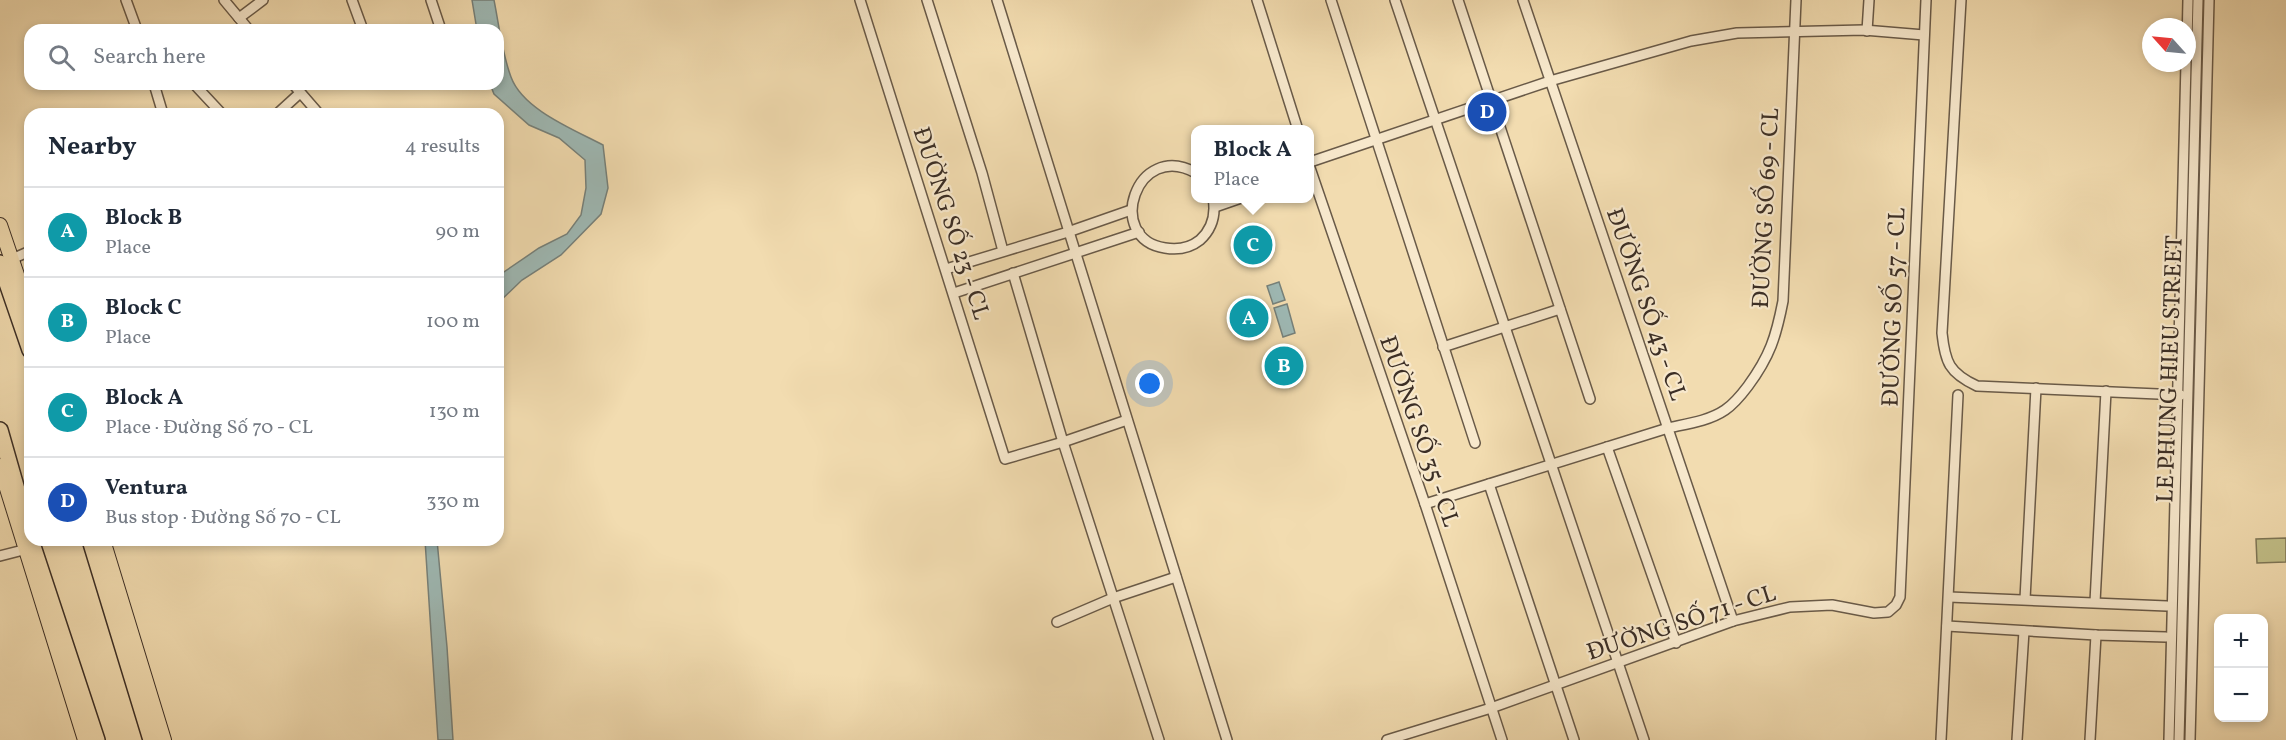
<!DOCTYPE html>
<meta charset="utf-8">
<style>
:root{--surface:#fff;--page:#f2f2f3;--text:#1f2937;--muted:#747a83;--line:#e0e1e3;--accent:#8f2418}
body{margin:0;font-family:Vollkorn,serif;background:var(--page);color:var(--text)}
.controls{position:absolute;right:18px;bottom:18px;display:grid;overflow:hidden;border-radius:12px;box-shadow:0 3px 9px #0003}
.controls button{width:54px;height:54px;display:grid;place-items:center;padding:0;border:0;border-bottom:2px solid var(--line);background:var(--surface);color:var(--text);font:30px sans-serif}
.compass{position:absolute;left:2142px;top:18px;width:54px;height:54px;border-radius:50%;background:var(--surface);box-shadow:0 3px 9px #0003;rotate:297deg}
.you{position:absolute;left:1150px;top:384px;width:21px;height:21px;margin:-15px;border:4px solid #fff;border-radius:50%;background:#1a73e8;box-shadow:0 0 0 9px #1a73e833}
.badge{display:grid;place-items:center;width:39px;height:39px;border-radius:50%;background:var(--accent);color:#fff;font-size:20px;font-weight:700}
.pin{position:absolute;translate:-50% -50%;border:3px solid #fff;box-shadow:0 2px 6px #0006}
.popup{position:absolute;left:1191px;top:125px;width:123px;height:78px;box-sizing:border-box;display:grid;place-content:center;border-radius:12px;background:var(--surface);filter:drop-shadow(0 2px 4px #0005);font-size:20px;white-space:nowrap;color:var(--muted)}
.popup b{font-size:22px;color:var(--text)}
.popup::after{content:'';position:absolute;left:50%;top:100%;margin-left:-12px;border:12px solid transparent;border-top-color:var(--surface)}
.list{margin:0;padding:0;list-style:none}
h2{display:flex;justify-content:space-between;align-items:center;height:78px;margin:0;padding:0 24px;font-size:26px}
h2 small{font-size:20px;font-weight:400;color:var(--muted)}
.list li{display:grid;grid-template-columns:39px 1fr auto;gap:18px;align-items:center;box-sizing:border-box;height:90px;padding:0 24px;border-top:2px solid var(--line)}
.list b{display:block;font-size:22px;white-space:nowrap}
.list p{margin:0;font-size:20px;white-space:nowrap;color:var(--muted)}
.list em{font-size:20px;font-style:normal;color:var(--muted)}
.icon{flex:none;width:33px;height:33px;fill:none;stroke:currentColor;stroke-width:2;stroke-linecap:round;stroke-linejoin:round}
.map{position:relative;flex:none;width:2286px;height:740px;overflow:hidden}
.search{position:absolute;background:var(--surface);box-shadow:0 3px 9px #0003;left:24px;top:24px;width:480px;height:66px;display:flex;align-items:center;gap:15px;box-sizing:border-box;padding:0 21px;border-radius:18px;color:var(--muted);font-size:22px}
.panel{position:absolute;background:var(--surface);box-shadow:0 3px 9px #0003;left:24px;top:108px;width:480px;height:438px;border-radius:18px}
.map>svg:first-child{display:block}
.green{fill:#c1be87;stroke:#7e7656;stroke-width:1.5}
.water{fill:#9eb9b5;stroke:#76817b;stroke-width:1.5}
.lines{fill:none;stroke-linecap:round;stroke-linejoin:round}
.minor-casing{stroke:#695a48;stroke-width:12}
.primary-casing{stroke:#3b2e25;stroke-width:16}
.trunk-casing{stroke:#3b2e25;stroke-width:18}
.minor{stroke:#f7e8cc;stroke-width:9}
.primary{stroke:#f2dcb0;stroke-width:14}
.trunk{stroke:#f2dcb0;stroke-width:15}
.labels{text-anchor:middle;stroke-width:4.5;stroke-linejoin:round;paint-order:stroke}
.street-label{font-size:24px;fill:#3b2e25;stroke:#f7e8cc}
</style>
<div class="map">
<svg width="2286" height="740" viewBox="0 0 2286 740">
<rect width="100%" height="100%" fill="#f2dcb0"/>
<filter id="stains"><feTurbulence type="fractalNoise" baseFrequency=".00333" numOctaves="4"/><feColorMatrix values="0 0 0 0 .2 0 0 0 0 .09 0 0 0 0 .02 0 0 0 .5 -.17"/></filter>
<radialGradient id="worn" r=".72"><stop offset=".6" stop-color="#630" stop-opacity="0"/><stop offset="1" stop-color="#630" stop-opacity=".3"/></radialGradient>
<polygon class="green" points="2286,538 2286,562 2257,563 2256,539"/>
<g class="water">
<path d="M472 0H494C499 25 502 53 511 77 523 110 575 130 603 145L608 188 601 214 561 255 522 280 498 303V276L539 248 567 234 581 215 586 188 585 160 559 138 529 125 494 94 490 84H498V30H477Z"/>
<polygon points="1279,282 1285,300 1273,304 1267,286"/>
<polygon points="1287,304 1295,333 1283,337 1274,308"/>
<polygon points="425,540 437,540 447,647 453,740 438,740"/>
</g>
<g class="lines">
<defs>
<g id="minor">
<polyline points="126,0 137,30"/>
<polyline points="224,0 249,30"/>
<polyline points="352,0 363,30"/>
<polyline points="431,0 441,30"/>
<polyline points="860,0 1005,459 1063,442 1127,420"/>
<polyline points="927,0 982,173 1003,251"/>
<polyline points="997,0 1227,740"/>
<polyline points="1257,0 1298,130"/>
<polyline points="1331,0 1475,443"/>
<polyline points="1395,0 1644,740"/>
<polyline points="1458,0 1590,399"/>
<polyline points="1523,0 1733,621"/>
<path d="M1961 0 1942 333C1945 362 1949 373 1977 386L2181 395"/>
<polyline points="239,18 263,0"/>
<polyline points="1867,31 1869,0"/>
<polyline points="2187,44 2188,0"/>
<polyline points="154,84 163,114"/>
<polyline points="194,84 222,114"/>
<polyline points="293,84 319,114"/>
<polyline points="277,114 300,93"/>
<polyline points="1310,162 1550,81 1691,41 1737,33 1864,30 1924,35"/>
<polyline points="1310,168 1425,504 1502,740"/>
<path d="M1196 173C1136 139 1104 239 1165 248 1177 250 1190 248 1200 240 1212 229 1216 214 1213 198"/>
<polyline points="1215,207 1241,198"/>
<polyline points="12,259 30,251"/>
<polyline points="946,269 1068,232 1131,210"/>
<polyline points="1013,273 1063,442 1159,740"/>
<polyline points="954,293 1139,232"/>
<polyline points="1443,347 1560,309"/>
<polyline points="1607,447 1676,643"/>
<polyline points="1489,484 1574,740"/>
<path d="M1425 504 1668 428C1686 424 1709 421 1725 410 1734 404 1742 394 1748 386 1770 356 1776 337 1783 301L1796 0"/>
<polyline points="0,556 31,548"/>
<polyline points="1949,597 2167,606"/>
<polyline points="2025,599 2036,388"/>
<polyline points="2095,602 2106,391"/>
<polyline points="1057,622 1113,598 1176,577"/>
<polyline points="1947,626 2096,635 2166,637"/>
<polyline points="1387,740 1491,708 1733,621 1790,607 1832,605 1874,613 1888,612 1896,605 1900,597 1926,0"/>
<polyline points="1941,740 1958,395"/>
<polyline points="2017,740 2024,631"/>
<polyline points="2090,740 2096,635"/>
<polyline points="2169,740 2186,63"/>
<polyline points="2179,740 2198,0"/>
<polyline points="2190,740 2209,0"/>
</g>
<g id="primary">
<polyline points="0,225 30,313"/>
<polyline points="0,466 85,740"/>
<polyline points="103,540 164,740"/>
</g>
<g id="trunk">
<polyline points="0,263 30,350"/>
<polyline points="0,430 30,535"/>
<polyline points="31,540 97,740"/>
<polyline points="90,540 151,740"/>
</g>
</defs>
<use href="#minor" class="minor-casing"/>
<use href="#primary" class="primary-casing"/>
<use href="#trunk" class="trunk-casing"/>
<use href="#minor" class="minor"/>
<use href="#primary" class="primary"/>
<use href="#trunk" class="trunk"/>
</g>
<g class="labels">
<g class="street-label">
<text transform="translate(1765 208) rotate(-87)" y="8">ĐƯỜNG SỐ 69 - CL</text>
<text transform="translate(952 223) rotate(72)" y="8">ĐƯỜNG SỐ 23 - CL</text>
<text transform="translate(1647 304) rotate(71)" y="8">ĐƯỜNG SỐ 43 - CL</text>
<text transform="translate(1893 307) rotate(-88)" y="8">ĐƯỜNG SỐ 57 - CL</text>
<text transform="translate(2169 369) rotate(-88)" y="8">LE PHUNG HIEU STREET</text>
<text transform="translate(1420 431) rotate(71)" y="8">ĐƯỜNG SỐ 35 - CL</text>
<text transform="translate(1681 622) rotate(-18)" y="8">ĐƯỜNG SỐ 71 - CL</text>
</g>
</g>
<rect width="100%" height="100%" filter="url(#stains)"/>
<rect width="100%" height="100%" fill="url(#worn)"/>
</svg>
<div class="controls">
<button>+</button>
<button>−</button>
</div>
<svg class="compass" viewBox="-18 -18 36 36"><path d="M0-13l5 13h-10z" fill="#e53935"/><path d="M0 13l5-13h-10z" fill="#747a83"/></svg>
<div class="you"></div>
<div class="pin badge" style="left:1249px;top:318px;background:#0f9aa8">A</div>
<div class="pin badge" style="left:1284px;top:366px;background:#0f9aa8">B</div>
<div class="pin badge" style="left:1253px;top:245px;background:#0f9aa8">C</div>
<div class="popup"><b>Block A</b>Place</div>
<div class="pin badge" style="left:1487px;top:112px;background:#1a4fb4">D</div>
<div class="search"><svg class="icon" aria-label="search" viewBox="0 0 24 24"><circle cx="10" cy="10" r="6"/><path d="M15 15l6 6"/></svg>Search here</div>
<section class="panel">
<h2>Nearby<small>4 results</small></h2>
<ul class="list">
<li><span class="badge" style="background:#0f9aa8">A</span><div><b>Block B</b><p>Place</p></div><em>90 m</em></li>
<li><span class="badge" style="background:#0f9aa8">B</span><div><b>Block C</b><p>Place</p></div><em>100 m</em></li>
<li><span class="badge" style="background:#0f9aa8">C</span><div><b>Block A</b><p>Place · Đường Số 70 - CL</p></div><em>130 m</em></li>
<li><span class="badge" style="background:#1a4fb4">D</span><div><b>Ventura</b><p>Bus stop · Đường Số 70 - CL</p></div><em>330 m</em></li>
</ul>
</section>
</div>
